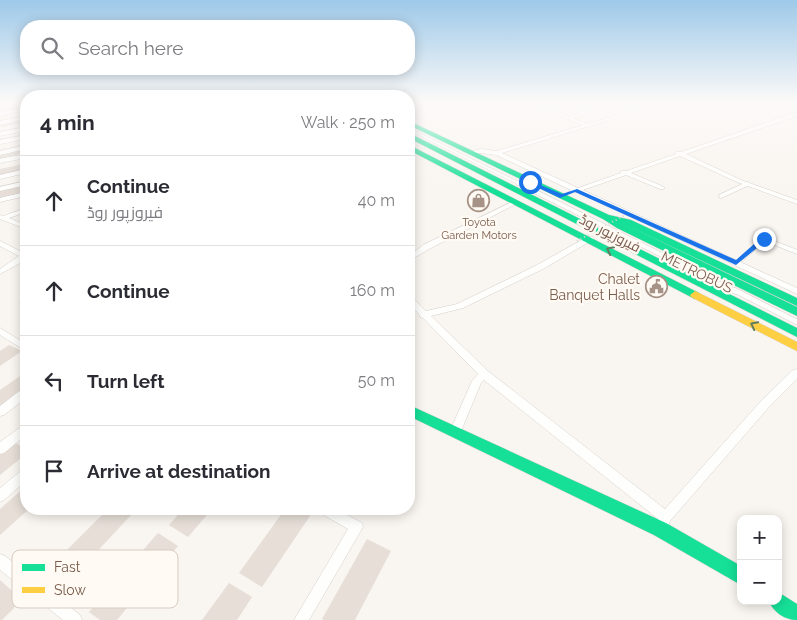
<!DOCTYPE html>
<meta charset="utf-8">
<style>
:root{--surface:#fff;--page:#f7f7f7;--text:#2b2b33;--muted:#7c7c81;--line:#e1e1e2}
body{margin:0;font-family:Raleway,Cairo,sans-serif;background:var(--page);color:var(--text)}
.controls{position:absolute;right:15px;bottom:15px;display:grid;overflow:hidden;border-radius:10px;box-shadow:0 2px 12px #0003}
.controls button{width:45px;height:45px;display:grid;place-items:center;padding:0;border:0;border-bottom:1px solid var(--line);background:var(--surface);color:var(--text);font:25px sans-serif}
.stop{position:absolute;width:15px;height:15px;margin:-11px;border:4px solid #1a73e8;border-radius:50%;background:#fff}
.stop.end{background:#1a73e8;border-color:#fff;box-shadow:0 1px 5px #0008}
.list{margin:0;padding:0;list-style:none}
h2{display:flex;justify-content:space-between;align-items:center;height:65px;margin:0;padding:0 20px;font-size:21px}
h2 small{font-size:16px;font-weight:400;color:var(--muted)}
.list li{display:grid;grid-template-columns:32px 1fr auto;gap:15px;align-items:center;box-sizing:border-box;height:90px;padding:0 20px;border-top:1px solid var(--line)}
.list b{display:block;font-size:19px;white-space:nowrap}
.list p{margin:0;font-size:16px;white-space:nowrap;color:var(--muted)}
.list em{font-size:16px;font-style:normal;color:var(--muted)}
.icon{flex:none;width:28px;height:28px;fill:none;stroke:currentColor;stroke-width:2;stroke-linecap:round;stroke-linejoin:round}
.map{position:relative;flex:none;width:797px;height:620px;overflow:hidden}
.search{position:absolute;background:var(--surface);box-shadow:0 2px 12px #0003;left:20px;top:20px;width:395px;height:55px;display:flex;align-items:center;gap:12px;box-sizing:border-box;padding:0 18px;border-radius:20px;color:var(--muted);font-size:19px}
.panel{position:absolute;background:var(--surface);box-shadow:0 2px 12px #0003;left:20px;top:90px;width:395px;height:425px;border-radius:20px}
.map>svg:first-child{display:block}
.building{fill:#e6ded7}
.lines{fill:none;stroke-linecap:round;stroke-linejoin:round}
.lane-far2-casing{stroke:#d7d1cb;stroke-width:3}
.lane-far1-casing{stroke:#d7d1cb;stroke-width:5}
.lane-casing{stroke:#d7d1cb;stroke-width:6}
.street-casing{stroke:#d7d1cb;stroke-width:1}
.fast-casing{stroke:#d9d2cb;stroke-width:1}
.slow-casing{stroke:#d9d2cb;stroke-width:1}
.lane-far2{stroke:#fefefd;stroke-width:2.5}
.lane-far1{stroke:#fefefd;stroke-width:4}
.lane{stroke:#fefefd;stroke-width:5}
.street{fill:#fefefd;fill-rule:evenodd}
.fast{fill:#16e098;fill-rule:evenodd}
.slow{fill:#ffcf43;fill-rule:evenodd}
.path-bridge{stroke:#dcd5d0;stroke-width:2;stroke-dasharray:1 3;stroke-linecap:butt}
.oneway{stroke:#617d60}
.route{fill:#1a73e8}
.labels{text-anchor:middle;stroke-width:4.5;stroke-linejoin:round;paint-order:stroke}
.far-poi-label{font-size:11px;fill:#7a5c4d;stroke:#fffaf3}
.street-label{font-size:14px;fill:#7a5c4d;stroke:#fffaf3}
.poi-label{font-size:14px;fill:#7a5c4d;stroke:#fffaf3;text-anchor:end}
.key{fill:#fffaf3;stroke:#d7cbc1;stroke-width:1}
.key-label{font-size:14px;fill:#7a5c4d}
</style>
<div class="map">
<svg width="797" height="620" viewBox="0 0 797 620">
<rect width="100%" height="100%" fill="#f9f5f0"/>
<g class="building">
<polygon points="26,105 26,108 0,113 0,110"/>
<polygon points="26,119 26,122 1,127 1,123"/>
<polygon points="26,148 26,153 0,158 0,154"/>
<polygon points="24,164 25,169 0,175 0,169"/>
<polygon points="26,185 26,191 0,197 0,191"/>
<polygon points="9,345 22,351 0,366 0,351"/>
<polygon points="26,372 26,389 0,408 0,390"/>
<polygon points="14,442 26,449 26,454 0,475 0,453"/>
<polygon points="26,486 26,509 29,509 0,535 0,509"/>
<polygon points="108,509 123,509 132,514 62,589 43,574"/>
<polygon points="183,509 212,509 188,537 169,525"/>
<polygon points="285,509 304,509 312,513 262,587 239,573"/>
<polygon points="158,533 178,546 117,620 100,620 89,612"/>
<polygon points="367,539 391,551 355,620 324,620 322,619"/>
<polygon points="0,580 22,600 2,620 0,620"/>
<polygon points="229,583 252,597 237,620 202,620"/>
</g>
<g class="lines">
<defs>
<polyline id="lane-far2" points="409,129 520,184"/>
<g id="lane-far1">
<polyline points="518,183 736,292"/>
<polyline points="721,196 747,184"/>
<polyline points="737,263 764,239 797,252"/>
</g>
<polyline id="lane" points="734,290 797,322"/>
<g id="street">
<polygon points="524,102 531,102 569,117 604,102 611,102 573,118 588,124 660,102 668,102 502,153 578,188 621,173 621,171 626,171 676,154 676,152 681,152 797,112 797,116 686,154 741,180 797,200 797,204 737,182 680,156 631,173 664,187 664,189 660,189 626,175 583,190 797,288 797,294 577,192 569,193 569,191 571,190 496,155 481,153 468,154 468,152 481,149 497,151 583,125"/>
<polygon points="786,102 797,103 797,106 786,103"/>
<polygon points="26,108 26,110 0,116 0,112"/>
<polygon points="26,116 26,119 0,125 0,121"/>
<polygon points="26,127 26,131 0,136 0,132"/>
<polygon points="26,135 26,139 0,144 0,140"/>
<polygon points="26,145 26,149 0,155 0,151"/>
<polygon points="26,154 26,158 0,163 0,159"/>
<polygon points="26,169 26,173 0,179 0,175"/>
<polygon points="26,181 26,185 0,191 0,187"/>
<polygon points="26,192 26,196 0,202 0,198"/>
<polygon points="514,201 517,203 516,204 429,249 409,261 409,256 423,245"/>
<polygon points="26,208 26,212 9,218 26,225 26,229 0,219 0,215 3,216"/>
<polygon points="587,237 593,237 594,239 543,269 463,308 431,316 488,371 665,509 761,401 793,370 797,369 797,379 769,407 670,521 665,533 660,535 655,533 654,529 658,519 484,380 481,383 459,436 455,438 451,436 449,433 472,381 478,374 423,318 420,317 419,314 409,304 409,296 412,297 426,311 457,304 537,265"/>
<polygon points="0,241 26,254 24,261 0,274 0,269 19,256 0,246"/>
<polygon points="26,298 26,305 21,305 20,303 23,299"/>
<polygon points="0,328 26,344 26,351 0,335"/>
<polygon points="26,388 26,398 4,415 0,416 0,406 22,389"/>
<polygon points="26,424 26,435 4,453 0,454 0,442 22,426"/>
<polygon points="26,469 26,481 4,500 0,502 0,488 22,470"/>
<polygon points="318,509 336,509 362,523 363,527 309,620 294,620 348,529 320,513"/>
<polygon points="0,554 5,556 80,615 82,620 63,620 0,570"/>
</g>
<g id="fast">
<polygon points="409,121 609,215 631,220 797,298 797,306 622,223 797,307 797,316 617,228 603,219 409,125"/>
<polygon points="409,133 797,328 797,337 409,138"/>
<polygon points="409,145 699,293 700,295 695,299 691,297 409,150"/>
<polygon points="409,405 666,523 741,566 741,585 654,535 409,416"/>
<path d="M778 592 797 604V620C785 620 773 612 769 601H778Z"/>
</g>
<polygon id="slow" points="695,291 797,342 797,351 691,297 690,295"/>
</defs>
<use href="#lane-far2" class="lane-far2-casing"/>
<use href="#lane-far1" class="lane-far1-casing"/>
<use href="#lane" class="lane-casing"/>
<use href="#street" class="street-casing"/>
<use href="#fast" class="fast-casing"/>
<use href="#slow" class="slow-casing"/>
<use href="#lane-far2" class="lane-far2"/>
<use href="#lane-far1" class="lane-far1"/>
<use href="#lane" class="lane"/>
<use href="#street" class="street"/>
<use href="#fast" class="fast"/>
<use href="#slow" class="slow"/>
<polyline class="path-bridge" points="577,241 625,215"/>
</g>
<defs><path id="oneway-chevron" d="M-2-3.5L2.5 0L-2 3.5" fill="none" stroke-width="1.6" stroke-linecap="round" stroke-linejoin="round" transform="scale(1.25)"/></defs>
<g class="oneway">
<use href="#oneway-chevron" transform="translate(610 250) rotate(-153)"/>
<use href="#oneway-chevron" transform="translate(754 325) rotate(-153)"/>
</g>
<linearGradient id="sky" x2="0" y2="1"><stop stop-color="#9ec9e9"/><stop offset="0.54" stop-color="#fcfaf8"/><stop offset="1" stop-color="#fcfaf8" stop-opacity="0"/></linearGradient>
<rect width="797" height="189" fill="url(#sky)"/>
<polygon class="route" points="528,180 562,194 577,189 736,260 762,237 768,239 736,265 575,192 560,198 528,183"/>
<defs>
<symbol id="shop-ring" viewBox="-11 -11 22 22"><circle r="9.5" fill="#fffaf3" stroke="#a69286" stroke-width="1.5"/><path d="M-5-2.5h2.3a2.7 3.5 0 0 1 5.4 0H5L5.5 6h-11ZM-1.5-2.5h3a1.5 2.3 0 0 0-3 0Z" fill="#a69286"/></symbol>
<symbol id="civic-ring" viewBox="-11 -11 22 22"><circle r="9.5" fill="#fffaf3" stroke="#a69286" stroke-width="1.5"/><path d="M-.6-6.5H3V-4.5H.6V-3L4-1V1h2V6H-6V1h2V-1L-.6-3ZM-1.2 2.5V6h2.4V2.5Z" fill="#a69286"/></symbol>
</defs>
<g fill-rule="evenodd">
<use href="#shop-ring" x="466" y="188" width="25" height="25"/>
<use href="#civic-ring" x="644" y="274" width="25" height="25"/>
</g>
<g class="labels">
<g class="far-poi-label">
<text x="479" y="226">Toyota<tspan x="479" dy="13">Garden Motors</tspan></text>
</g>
<g class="street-label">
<text transform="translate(610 233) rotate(27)" y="5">فیروزپور روڈ</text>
<text transform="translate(697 272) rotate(26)" y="5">METROBUS</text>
</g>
<g class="poi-label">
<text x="640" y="284">Chalet<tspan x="640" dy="16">Banquet Halls</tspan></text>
</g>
</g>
<rect x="12" y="550" width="166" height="58" rx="8" class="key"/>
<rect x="22" y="564" width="23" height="7" fill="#16e098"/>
<rect x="22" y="587" width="23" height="6" fill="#ffcf43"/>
<g class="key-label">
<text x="54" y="572">Fast</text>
<text x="54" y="595">Slow</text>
</g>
</svg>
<div class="controls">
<button>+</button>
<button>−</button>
</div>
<div class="stop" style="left:530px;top:182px"></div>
<div class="stop end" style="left:764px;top:239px"></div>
<div class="search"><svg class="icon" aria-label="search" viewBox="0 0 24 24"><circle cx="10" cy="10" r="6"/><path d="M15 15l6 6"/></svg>Search here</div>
<section class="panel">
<h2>4 min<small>Walk · 250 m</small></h2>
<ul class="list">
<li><svg class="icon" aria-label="ahead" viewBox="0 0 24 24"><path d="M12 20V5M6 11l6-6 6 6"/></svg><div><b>Continue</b><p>فیروزپور روڈ</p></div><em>40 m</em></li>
<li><svg class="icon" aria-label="ahead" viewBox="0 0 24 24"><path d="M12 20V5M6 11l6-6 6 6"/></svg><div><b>Continue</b></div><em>160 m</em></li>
<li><svg class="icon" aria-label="left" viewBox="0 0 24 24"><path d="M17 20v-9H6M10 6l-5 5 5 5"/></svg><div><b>Turn left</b></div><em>50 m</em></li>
<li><svg class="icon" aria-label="arrive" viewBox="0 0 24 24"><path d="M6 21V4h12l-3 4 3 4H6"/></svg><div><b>Arrive at destination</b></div></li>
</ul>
</section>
</div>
